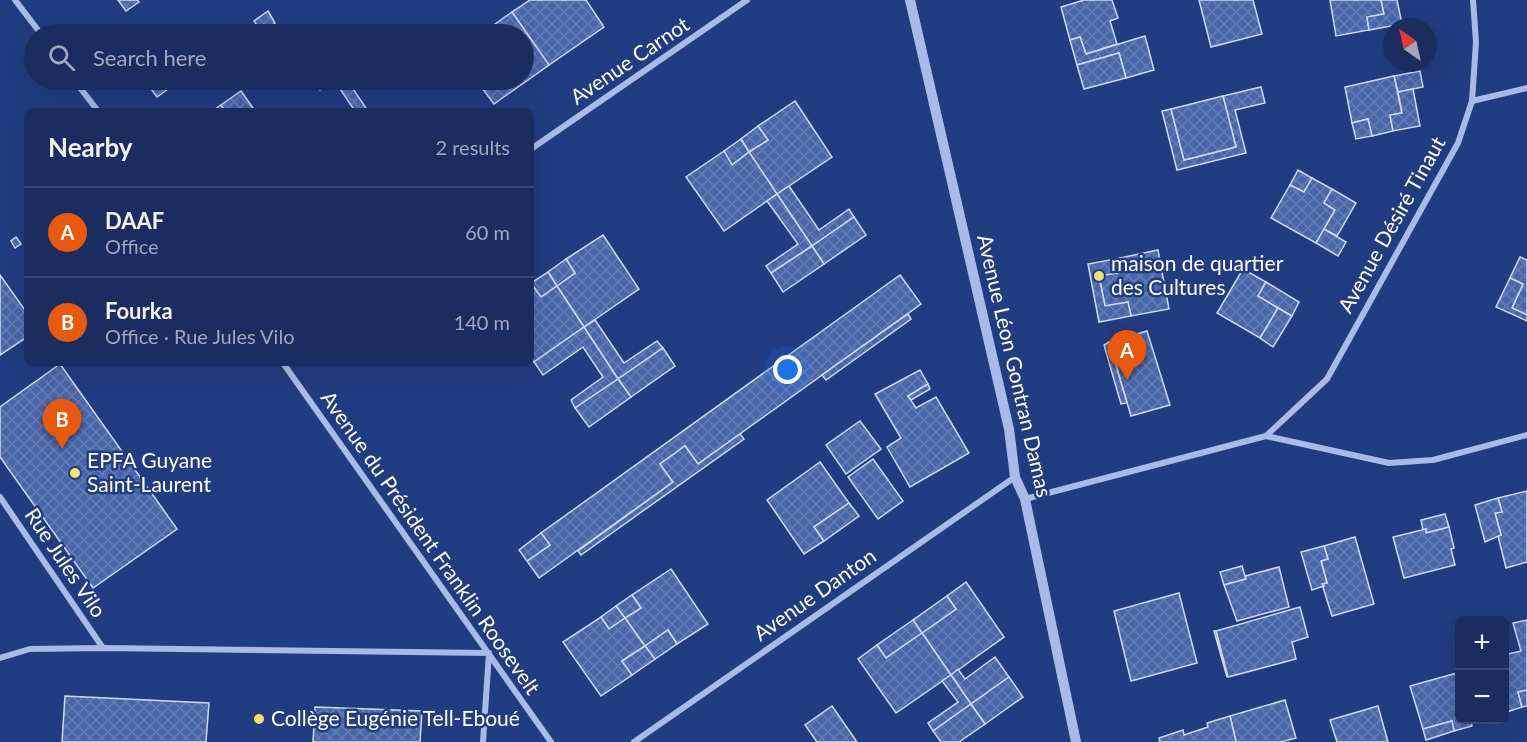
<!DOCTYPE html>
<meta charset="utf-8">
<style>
:root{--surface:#1a2d61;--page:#27396a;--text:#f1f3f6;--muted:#9fa8bd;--line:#384976;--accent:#ea580c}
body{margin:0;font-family:Lato,sans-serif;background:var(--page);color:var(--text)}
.controls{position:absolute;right:18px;bottom:18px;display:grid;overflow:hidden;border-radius:9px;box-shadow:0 6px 24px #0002}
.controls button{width:54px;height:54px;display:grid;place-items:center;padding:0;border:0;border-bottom:2px solid var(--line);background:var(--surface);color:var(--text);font:30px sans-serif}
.compass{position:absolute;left:1383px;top:18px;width:54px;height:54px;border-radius:50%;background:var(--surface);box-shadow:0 6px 24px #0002;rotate:326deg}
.you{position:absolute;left:788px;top:370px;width:21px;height:21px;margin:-15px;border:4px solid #fff;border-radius:50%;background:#1a73e8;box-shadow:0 0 0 9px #1a73e833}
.badge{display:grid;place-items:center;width:39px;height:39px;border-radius:50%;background:var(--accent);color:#fff;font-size:20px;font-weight:700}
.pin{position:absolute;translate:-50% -50px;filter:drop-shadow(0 2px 3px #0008)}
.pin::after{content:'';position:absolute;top:32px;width:21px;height:18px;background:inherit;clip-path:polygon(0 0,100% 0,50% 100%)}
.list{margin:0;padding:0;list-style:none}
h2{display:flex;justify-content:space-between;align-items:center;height:78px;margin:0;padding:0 24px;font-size:26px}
h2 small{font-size:20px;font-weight:400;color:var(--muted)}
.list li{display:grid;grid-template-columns:39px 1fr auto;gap:18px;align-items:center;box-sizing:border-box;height:90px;padding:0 24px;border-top:2px solid var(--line)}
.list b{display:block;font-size:22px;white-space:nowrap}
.list p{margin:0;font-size:20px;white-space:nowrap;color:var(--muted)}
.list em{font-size:20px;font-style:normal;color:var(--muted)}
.icon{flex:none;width:33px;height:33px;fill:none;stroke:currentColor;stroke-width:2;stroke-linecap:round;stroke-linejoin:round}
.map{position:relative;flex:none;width:1527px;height:742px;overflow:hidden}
.search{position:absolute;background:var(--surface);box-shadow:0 6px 24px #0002;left:24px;top:24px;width:510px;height:66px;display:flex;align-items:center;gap:15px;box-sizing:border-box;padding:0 21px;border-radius:33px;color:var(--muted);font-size:22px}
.panel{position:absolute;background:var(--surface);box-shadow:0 6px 24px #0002;left:24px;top:108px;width:510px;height:258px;border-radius:9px}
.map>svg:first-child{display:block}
.building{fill:url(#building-cross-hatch);stroke:#ccd8f6;stroke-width:1.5}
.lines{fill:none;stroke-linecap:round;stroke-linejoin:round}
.minor{stroke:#a8bbe8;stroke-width:6}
.tertiary{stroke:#a8bbe8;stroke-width:10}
.poi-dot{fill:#f4e26a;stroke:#223c81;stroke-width:2}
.labels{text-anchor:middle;stroke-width:5;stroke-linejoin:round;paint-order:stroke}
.street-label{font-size:21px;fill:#fff;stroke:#223c81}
.poi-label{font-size:21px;fill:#fff;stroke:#223c81;text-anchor:start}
</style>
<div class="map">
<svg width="1527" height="742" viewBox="0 0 1527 742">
<defs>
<pattern id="building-cross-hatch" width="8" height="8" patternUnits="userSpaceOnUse" patternTransform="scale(1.5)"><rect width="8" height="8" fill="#4a66aa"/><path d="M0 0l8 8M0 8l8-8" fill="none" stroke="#657db7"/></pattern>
</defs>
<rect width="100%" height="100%" fill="#223c81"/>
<g class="building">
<polygon points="118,0 137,0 139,2 126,11"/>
<polygon points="530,0 586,0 604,27 549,65 512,12"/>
<polygon points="1084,0 1112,0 1118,18 1110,21 1117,44 1086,54 1080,37 1070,40 1061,7"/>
<polygon points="1199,0 1253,0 1262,34 1211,47"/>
<polygon points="1330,0 1381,0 1384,14 1367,17 1369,30 1336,36"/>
<polygon points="1381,0 1397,0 1402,24 1369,30 1367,17 1384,14"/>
<polygon points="268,11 275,23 262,32 254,21"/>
<polygon points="512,12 549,65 494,104 476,80 524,80 524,34 481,34"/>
<polygon points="227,27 233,34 216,34"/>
<polygon points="1145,36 1154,70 1126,78 1119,53 1077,65 1070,40 1080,37 1086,54"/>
<polygon points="1119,53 1126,78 1084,89 1077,65"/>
<polygon points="1420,71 1423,87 1398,92 1394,76"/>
<polygon points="1394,76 1402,113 1390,115 1393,131 1372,136 1368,119 1352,123 1345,87"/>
<polygon points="149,80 176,80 178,82 157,97 146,82"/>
<polygon points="313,80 347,80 368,111 355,111 334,80 320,90"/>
<polygon points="1261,87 1265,103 1235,110 1246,153 1177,170 1162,111 1171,109 1184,160 1236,147 1223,96"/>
<polygon points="1413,89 1420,126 1393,131 1390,115 1402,113 1398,92"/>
<polygon points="241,91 255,111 225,111 221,105"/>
<polygon points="1223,96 1236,147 1184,160 1171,109"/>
<polygon points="795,101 832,157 777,194 749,152 768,140 758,126"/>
<polygon points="221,105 225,111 217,111 215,109"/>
<polygon points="1368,119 1372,136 1356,139 1352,123"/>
<polygon points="758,126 768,140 749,152 741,139"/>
<polygon points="741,139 749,152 732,165 724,151"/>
<polygon points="724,151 732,165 749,152 777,194 724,231 686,177"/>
<polygon points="1298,170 1312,178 1304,192 1290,185"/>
<polygon points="1312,178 1332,189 1324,203 1335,210 1316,243 1271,218 1290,185 1304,192"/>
<polygon points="789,186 819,230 849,209 854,217 812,246 777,194"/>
<polygon points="1332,189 1356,203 1337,236 1324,229 1335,210 1324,203"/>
<polygon points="777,194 812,246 771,273 766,266 798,244 767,201"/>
<polygon points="854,217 866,235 824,264 812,246"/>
<polygon points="1324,229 1346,242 1338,256 1316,243"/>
<polygon points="603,235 639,289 584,327 557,286 575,273 566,259"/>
<polygon points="16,237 21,244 15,248 11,241"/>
<polygon points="812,246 824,264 783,292 771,273"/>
<polygon points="1158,250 1169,309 1131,316 1128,302 1105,306 1099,276 1123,272 1120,258"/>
<polygon points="1520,257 1527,260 1527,315 1512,308 1523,284 1510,278"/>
<polygon points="1120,258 1123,272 1099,276 1105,306 1128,302 1131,316 1099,322 1088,264"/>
<polygon points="566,259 575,273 557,286 548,272"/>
<polygon points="1243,269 1266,282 1258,296 1278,308 1260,338 1217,313"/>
<polygon points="548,272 557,286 541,297 531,283"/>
<polygon points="0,275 27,313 27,337 0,355"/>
<polygon points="900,275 921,304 698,464 685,446 660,464 673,482 539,578 527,561 550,545 541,533"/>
<polygon points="1510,278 1523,284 1512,308 1527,315 1527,321 1496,307"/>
<polygon points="1266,282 1299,302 1292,316 1258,296"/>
<polygon points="531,284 541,297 557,286 584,327 534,362 531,357"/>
<polygon points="1278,308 1292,316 1273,347 1260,338"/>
<polygon points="908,314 911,319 826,380 822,375"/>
<polygon points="595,320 624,363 657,341 663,348 618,379 584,327"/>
<polygon points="584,327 618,379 575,408 571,400 603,377 583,347 543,375 534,362"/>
<polygon points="1147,331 1170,405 1131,416 1109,342"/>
<polygon points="1109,342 1127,403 1121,404 1104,345"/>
<polygon points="663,348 675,366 631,397 618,379"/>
<polygon points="60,364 177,529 93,588 0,457 0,407"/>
<polygon points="920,370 928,384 908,396 916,408 936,397 969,453 910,487 887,447 901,438 875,394"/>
<polygon points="618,379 631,397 589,427 575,408"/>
<polygon points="928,384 930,389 911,400 908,396"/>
<polygon points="860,421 881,449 846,474 826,445"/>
<polygon points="740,434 744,439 581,555 578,551 673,482 660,464 685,446 698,464"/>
<polygon points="873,459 903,501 878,519 848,477"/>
<polygon points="820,462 849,503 814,527 824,541 804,554 767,500"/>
<polygon points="1527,491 1527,562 1506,568 1498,536 1501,535 1495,513 1502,512 1498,498"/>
<polygon points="1498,498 1502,512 1495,513 1501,535 1485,542 1475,505"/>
<polygon points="849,503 859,516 824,541 814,527"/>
<polygon points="1445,514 1449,527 1426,533 1426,529 1423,530 1421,520"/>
<polygon points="1449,527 1454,548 1451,549 1455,565 1404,578 1393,537 1426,529 1426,533"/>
<polygon points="541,533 550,545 527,561 519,550"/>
<polygon points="1355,537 1374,604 1332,616 1322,584 1327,583 1321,561 1328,559 1324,546"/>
<polygon points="1324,546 1328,559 1321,561 1327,583 1322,584 1324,586 1312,590 1301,552"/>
<polygon points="1242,566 1246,579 1224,585 1220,572"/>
<polygon points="1279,567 1289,607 1237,621 1224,585 1246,579 1245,576"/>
<polygon points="671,569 708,624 677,644 668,630 645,646 625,618 641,608 632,595"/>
<polygon points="966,582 1004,637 951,675 922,633 956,609 947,596"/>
<polygon points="1179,593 1197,663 1131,681 1114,611"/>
<polygon points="632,595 641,608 625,618 616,606"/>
<polygon points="947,596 956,609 922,633 913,620"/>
<polygon points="616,606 625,618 609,629 601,617"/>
<polygon points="1300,607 1308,637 1292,642 1296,659 1228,677 1216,631"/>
<polygon points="601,617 609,629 625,618 645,646 622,661 632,675 601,696 563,642"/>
<polygon points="913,620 922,633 886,658 877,645"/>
<polygon points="1527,620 1527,690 1518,692 1522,707 1507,712 1504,704 1504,655 1521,651 1513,623"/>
<polygon points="668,630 677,644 655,659 645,646"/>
<polygon points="1214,631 1216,631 1227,677"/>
<polygon points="922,633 951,675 896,713 858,659 877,645 886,658"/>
<polygon points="645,646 655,659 632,675 622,661"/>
<polygon points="995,657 1009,677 971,704 951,675 958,669 965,679"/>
<polygon points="1457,673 1460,682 1460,720 1471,720 1472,726 1454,731 1452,721 1423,729 1410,686"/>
<polygon points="951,675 971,704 933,731 928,723 958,702 942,681"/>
<polygon points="1009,677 1023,697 985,724 971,704"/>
<polygon points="1527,690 1527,706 1522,707 1518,692"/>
<polygon points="65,696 209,703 206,742 62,742"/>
<polygon points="1285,700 1296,738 1281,742 1236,742 1230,716"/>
<polygon points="971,704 985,724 959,742 941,742 933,731"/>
<polygon points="832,706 857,742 817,742 805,725"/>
<polygon points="1378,706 1388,742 1337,742 1330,720"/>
<polygon points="315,707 422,711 420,742 313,742"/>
<polygon points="1230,716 1236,742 1160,742 1159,738 1183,730 1184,735 1208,727 1207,723"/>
<polygon points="1452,721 1454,731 1426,740 1423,729"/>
</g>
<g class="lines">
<g class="minor">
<polyline points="15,0 41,34"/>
<polyline points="74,80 98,111"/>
<polyline points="1472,101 1527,88"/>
<polyline points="531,149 747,0"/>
<polyline points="283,363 551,742"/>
<polyline points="1266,436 1327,379 1458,143 1472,101 1476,42 1473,0"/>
<polyline points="0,497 103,648"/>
<polyline points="1025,499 1266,436 1389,463 1433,460 1527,435"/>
<polyline points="0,658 30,649 103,648 489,653 483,742"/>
<polyline points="634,742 1015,477"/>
</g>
<polyline class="tertiary" points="910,0 1009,429 1015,477 1025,499 1076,742"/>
</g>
<g class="poi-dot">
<circle cx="1099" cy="276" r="6"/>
<circle cx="75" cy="473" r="6"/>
<circle cx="259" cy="719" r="6"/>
</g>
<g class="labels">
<g class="street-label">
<text transform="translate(630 61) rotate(-34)" y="7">Avenue Carnot</text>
<text transform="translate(1392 225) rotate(-61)" y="7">Avenue Désiré Tinaut</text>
<text transform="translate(1014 366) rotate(77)" y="7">Avenue Léon Gontran Damas</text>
<text transform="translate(430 543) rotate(55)" y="7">Avenue du Président Franklin Roosevelt</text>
<text transform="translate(65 563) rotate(56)" y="7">Rue Jules Vilo</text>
<text transform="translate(815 595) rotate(-35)" y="7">Avenue Danton</text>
</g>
<g class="poi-label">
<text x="1111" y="271">maison de quartier<tspan x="1111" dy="24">des Cultures</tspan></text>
<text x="87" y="468">EPFA Guyane<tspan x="87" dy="24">Saint-Laurent</tspan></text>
<text x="271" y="726">Collège Eugénie Tell-Eboué</text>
</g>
</g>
</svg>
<div class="controls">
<button>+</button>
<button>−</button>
</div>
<svg class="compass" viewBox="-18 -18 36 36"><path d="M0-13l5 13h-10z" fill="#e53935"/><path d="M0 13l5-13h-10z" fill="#9fa8bd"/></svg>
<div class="you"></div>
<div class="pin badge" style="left:1127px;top:380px">A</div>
<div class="pin badge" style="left:62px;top:449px">B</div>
<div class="search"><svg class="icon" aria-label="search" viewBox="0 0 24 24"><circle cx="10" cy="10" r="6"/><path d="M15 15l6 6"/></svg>Search here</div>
<section class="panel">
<h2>Nearby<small>2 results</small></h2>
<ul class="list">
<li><span class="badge">A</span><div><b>DAAF</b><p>Office</p></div><em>60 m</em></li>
<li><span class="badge">B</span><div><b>Fourka</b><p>Office · Rue Jules Vilo</p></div><em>140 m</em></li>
</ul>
</section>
</div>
